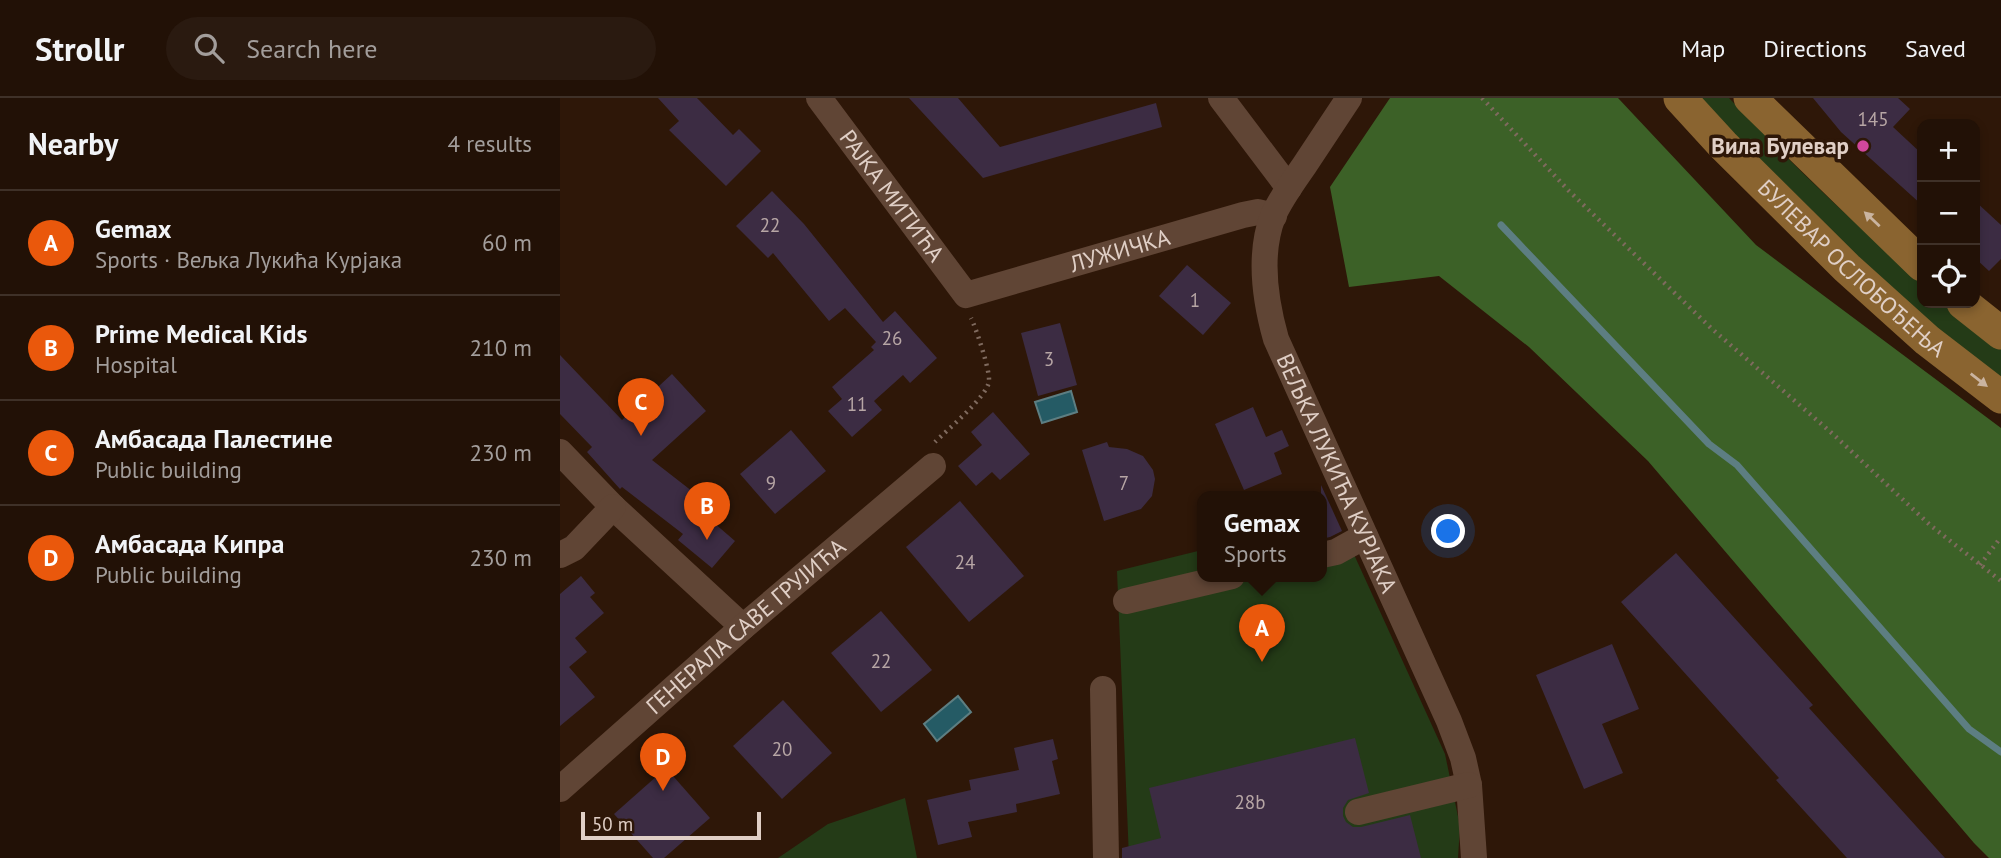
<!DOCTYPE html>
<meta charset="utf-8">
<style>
:root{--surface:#221106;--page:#2a1a10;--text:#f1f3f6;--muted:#a29d9b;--line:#3f3128;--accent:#ea580c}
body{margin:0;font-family:"PT Sans",sans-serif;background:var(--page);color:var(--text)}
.controls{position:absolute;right:21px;top:21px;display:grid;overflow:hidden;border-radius:14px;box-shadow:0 4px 10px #0003}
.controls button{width:63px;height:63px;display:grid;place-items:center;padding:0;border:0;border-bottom:2px solid var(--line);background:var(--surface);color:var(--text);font:35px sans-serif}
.scale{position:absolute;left:21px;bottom:18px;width:180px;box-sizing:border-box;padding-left:7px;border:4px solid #e0cfc6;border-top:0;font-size:19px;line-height:24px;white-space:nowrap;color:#e0cfc6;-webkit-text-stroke:5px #2e1708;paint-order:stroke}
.you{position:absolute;left:889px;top:434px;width:24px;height:24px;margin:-18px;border:5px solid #fff;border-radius:50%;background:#1a73e8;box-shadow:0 0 0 10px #1a73e833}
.badge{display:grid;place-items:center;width:46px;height:46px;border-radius:50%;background:var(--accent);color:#fff;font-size:23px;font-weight:700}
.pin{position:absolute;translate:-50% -58px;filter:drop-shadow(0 2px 4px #0008)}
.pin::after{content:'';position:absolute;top:37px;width:24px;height:21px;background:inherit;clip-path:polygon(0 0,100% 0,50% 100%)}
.popup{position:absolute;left:637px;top:393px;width:130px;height:91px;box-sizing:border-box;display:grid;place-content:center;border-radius:14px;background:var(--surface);filter:drop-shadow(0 2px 5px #0005);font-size:23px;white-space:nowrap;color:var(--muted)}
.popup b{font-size:26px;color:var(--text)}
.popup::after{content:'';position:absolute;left:50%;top:100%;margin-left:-14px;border:14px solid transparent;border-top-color:var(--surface)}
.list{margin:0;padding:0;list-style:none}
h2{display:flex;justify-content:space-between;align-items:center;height:91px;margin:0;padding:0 28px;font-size:30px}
h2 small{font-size:23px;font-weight:400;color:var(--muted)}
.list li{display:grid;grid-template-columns:46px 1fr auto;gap:21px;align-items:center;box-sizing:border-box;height:105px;padding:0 28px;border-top:2px solid var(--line)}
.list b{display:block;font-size:26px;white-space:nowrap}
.list p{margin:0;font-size:23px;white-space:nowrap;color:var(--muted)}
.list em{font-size:23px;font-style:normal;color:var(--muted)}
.icon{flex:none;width:38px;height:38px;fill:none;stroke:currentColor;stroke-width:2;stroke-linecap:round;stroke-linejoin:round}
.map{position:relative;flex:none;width:1441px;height:760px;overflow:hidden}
header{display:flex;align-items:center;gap:42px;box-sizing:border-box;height:98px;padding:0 35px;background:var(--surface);border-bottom:2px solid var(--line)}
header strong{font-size:33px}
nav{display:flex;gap:38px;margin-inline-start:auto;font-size:24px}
.search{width:490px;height:63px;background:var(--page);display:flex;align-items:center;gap:18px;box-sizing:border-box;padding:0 24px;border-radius:38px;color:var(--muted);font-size:26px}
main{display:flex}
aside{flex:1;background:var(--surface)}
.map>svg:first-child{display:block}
.green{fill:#243b17}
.forest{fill:#3c6127}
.water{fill:#255b65;stroke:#5d7e82;stroke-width:2}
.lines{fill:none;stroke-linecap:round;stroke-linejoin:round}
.stream{stroke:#5d7e82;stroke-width:7}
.building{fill:#3c2c43}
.path{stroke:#7f6a5e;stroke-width:4.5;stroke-dasharray:2 5;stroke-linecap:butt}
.minor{stroke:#604535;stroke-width:26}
.major{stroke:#8a6430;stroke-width:33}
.oneway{fill:#cab4a0}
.hotel-dot{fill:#d1479c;stroke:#2e1708;stroke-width:2.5}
.labels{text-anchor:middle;stroke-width:7;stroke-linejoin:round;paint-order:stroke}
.number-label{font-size:19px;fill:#b7a6a5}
.poi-label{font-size:23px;font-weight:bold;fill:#e0cfc6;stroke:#2e1708;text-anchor:end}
.street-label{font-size:23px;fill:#e0cfc6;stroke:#2e1708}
</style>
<header>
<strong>Strollr</strong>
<div class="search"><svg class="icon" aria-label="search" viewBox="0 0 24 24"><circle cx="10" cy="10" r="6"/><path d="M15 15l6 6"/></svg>Search here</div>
<nav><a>Map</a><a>Directions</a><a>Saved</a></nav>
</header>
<main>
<aside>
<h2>Nearby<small>4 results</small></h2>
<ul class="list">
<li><span class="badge">A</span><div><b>Gemax</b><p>Sports · Вељка Лукића Курјака</p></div><em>60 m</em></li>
<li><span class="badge">B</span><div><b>Prime Medical Kids</b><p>Hospital</p></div><em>210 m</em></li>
<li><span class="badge">C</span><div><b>Амбасада Палестине</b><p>Public building</p></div><em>230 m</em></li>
<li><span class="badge">D</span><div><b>Амбасада Кипра</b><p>Public building</p></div><em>230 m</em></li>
</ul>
</aside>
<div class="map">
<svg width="1441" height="760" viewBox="0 0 1441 760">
<rect width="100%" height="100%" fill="#2e1708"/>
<g class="green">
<path d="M1131 0H1169C1230 65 1295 126 1362 185V205H1384L1441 249V287L1367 227Z"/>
<polygon points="786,439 885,656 900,728 898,760 569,760 557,473 642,452 642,478 762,478 762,445"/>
<polygon points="345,700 357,760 218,760 268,726"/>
</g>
<polygon class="forest" points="830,0 1058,0 1196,147 1441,330 1441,760 1429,760 1414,745 1088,363 969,249 879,178 789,189 770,89"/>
<g class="water">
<polygon points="511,293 517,314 482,325 475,304"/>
<polygon points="398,598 411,614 377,643 364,626"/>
</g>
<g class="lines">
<polyline class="stream" points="941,127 1149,346 1177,367 1409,631 1441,654"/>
</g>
<g class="building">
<polygon points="98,0 137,0 173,37 179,31 201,53 166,88 109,32 119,23"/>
<polygon points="349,0 398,0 440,49 596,5 602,29 423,80"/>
<polygon points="1253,0 1338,0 1350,11 1333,29 1362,56 1362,107 1281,34"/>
<polygon points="212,93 244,126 323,224 335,213 377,260 350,285 343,277 314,303 322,312 292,339 268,313 282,301 272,289 314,252 311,249 316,244 285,210 269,223 213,155 208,160 176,128"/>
<polygon points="1415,103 1441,127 1441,161 1429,173 1415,160"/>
<polygon points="627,167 671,205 643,237 599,198"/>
<polygon points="500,225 517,287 478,298 461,235"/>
<polygon points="0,257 62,322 112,276 146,313 92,362 146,404 139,412 175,443 152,470 118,442 123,436 62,389 60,391 27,354 32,349 0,316"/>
<polygon points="693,309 706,339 722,332 729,348 714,355 722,376 684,392 655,326"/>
<polygon points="433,314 470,356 440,382 432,374 416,388 398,368 422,347 411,334"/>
<polygon points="231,332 266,373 215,416 180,376"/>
<polygon points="547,344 549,349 567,351 583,358 593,372 595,381 592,398 581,411 544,423 522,352"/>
<polygon points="761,387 782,433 770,439 761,441"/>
<polygon points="400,403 464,478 409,524 346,449"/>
<polygon points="1116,455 1253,607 1249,610 1385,760 1287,760 1216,682 1219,680 1061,504"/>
<polygon points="21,478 35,495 30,499 44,515 15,540 27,554 9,569 35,599 0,628 0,496"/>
<polygon points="321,513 372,572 321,614 271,555"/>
<polygon points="1052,546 1079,611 1042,626 1063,675 1024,691 976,577"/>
<polygon points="223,602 272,655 222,701 173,648"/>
<polygon points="795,640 809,695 788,702 783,710 783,718 786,724 793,729 801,729 850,717 861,760 562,760 562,750 601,740 589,690"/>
<polygon points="493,641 498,661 492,663 500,696 456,706 457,714 408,724 412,739 378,747 367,702 411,692 409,682 459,672 454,650"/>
<polygon points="106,670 150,720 104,760 93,760 54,716"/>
</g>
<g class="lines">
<g class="path">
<polyline points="922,0 1009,93 1151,230 1274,337 1370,427 1441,483"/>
<path d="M375 344C387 332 428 298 429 283 430 272 416 230 411 220"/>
<polyline points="1420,467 1441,439"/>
</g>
<g class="minor">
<path id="s1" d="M259 0 406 197 683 117 698 114 714 118"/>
<polyline points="661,0 729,90"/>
<path id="s2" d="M789 0C774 23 759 45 744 68 733 84 721 100 713 118 698 157 705 202 716 241L889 623 903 660 909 687 914 760"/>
<polyline points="0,354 53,409 183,529"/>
<polyline points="0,457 14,450 53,409"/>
<polyline points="762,457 776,454 805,438"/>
<polyline points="566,503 672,478"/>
<polyline points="543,591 546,760"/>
<path id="s3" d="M0 691 183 529 373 368"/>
<polyline points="798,714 909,687"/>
</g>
<g class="major">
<path id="s4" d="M1120 0 1163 47 1287 170 1367 242 1441 299"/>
<polyline points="1190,0 1362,167"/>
<polyline points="1403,205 1441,235"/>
</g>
</g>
<defs><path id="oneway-solid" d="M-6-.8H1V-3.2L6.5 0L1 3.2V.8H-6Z" transform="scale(1.75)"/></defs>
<g class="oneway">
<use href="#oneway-solid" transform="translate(1312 121) rotate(-137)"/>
<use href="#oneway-solid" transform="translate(1419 282) rotate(38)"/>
</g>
<circle class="hotel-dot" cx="1303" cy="48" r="7"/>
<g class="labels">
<g class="number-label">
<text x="1313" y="28">145</text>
<text x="210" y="134">22</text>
<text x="635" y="209">1</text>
<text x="332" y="247">26</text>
<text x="489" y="268">3</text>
<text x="297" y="313">11</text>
<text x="211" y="392">9</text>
<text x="564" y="392">7</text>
<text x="405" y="471">24</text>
<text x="321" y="570">22</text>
<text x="222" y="658">20</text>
<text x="690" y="711">28b</text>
</g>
<g class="poi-label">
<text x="1289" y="56">Вила Булевар</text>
</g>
<g class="street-label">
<text dy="8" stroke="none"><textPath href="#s1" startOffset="122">РАЈКА МИТИЋА</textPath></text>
<text dy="8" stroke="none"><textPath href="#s1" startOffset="406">ЛУЖИЧКА</textPath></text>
<text dy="8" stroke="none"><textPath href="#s4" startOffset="242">БУЛЕВАР ОСЛОБОЂЕЊА</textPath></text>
<text dy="8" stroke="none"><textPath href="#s2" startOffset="413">ВЕЉКА ЛУКИЋА КУРЈАКА</textPath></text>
<text dy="8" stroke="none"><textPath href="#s3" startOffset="247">ГЕНЕРАЛА САВЕ ГРУЈИЋА</textPath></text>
</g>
</g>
</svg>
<div class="controls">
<button>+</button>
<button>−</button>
<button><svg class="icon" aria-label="locate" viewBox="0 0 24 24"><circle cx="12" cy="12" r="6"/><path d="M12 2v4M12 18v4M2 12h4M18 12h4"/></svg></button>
</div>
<div class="scale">50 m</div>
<div class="you"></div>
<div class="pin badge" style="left:702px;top:564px">A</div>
<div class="popup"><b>Gemax</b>Sports</div>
<div class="pin badge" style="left:147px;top:442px">B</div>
<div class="pin badge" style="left:81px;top:338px">C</div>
<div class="pin badge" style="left:103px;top:693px">D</div>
</div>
</main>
